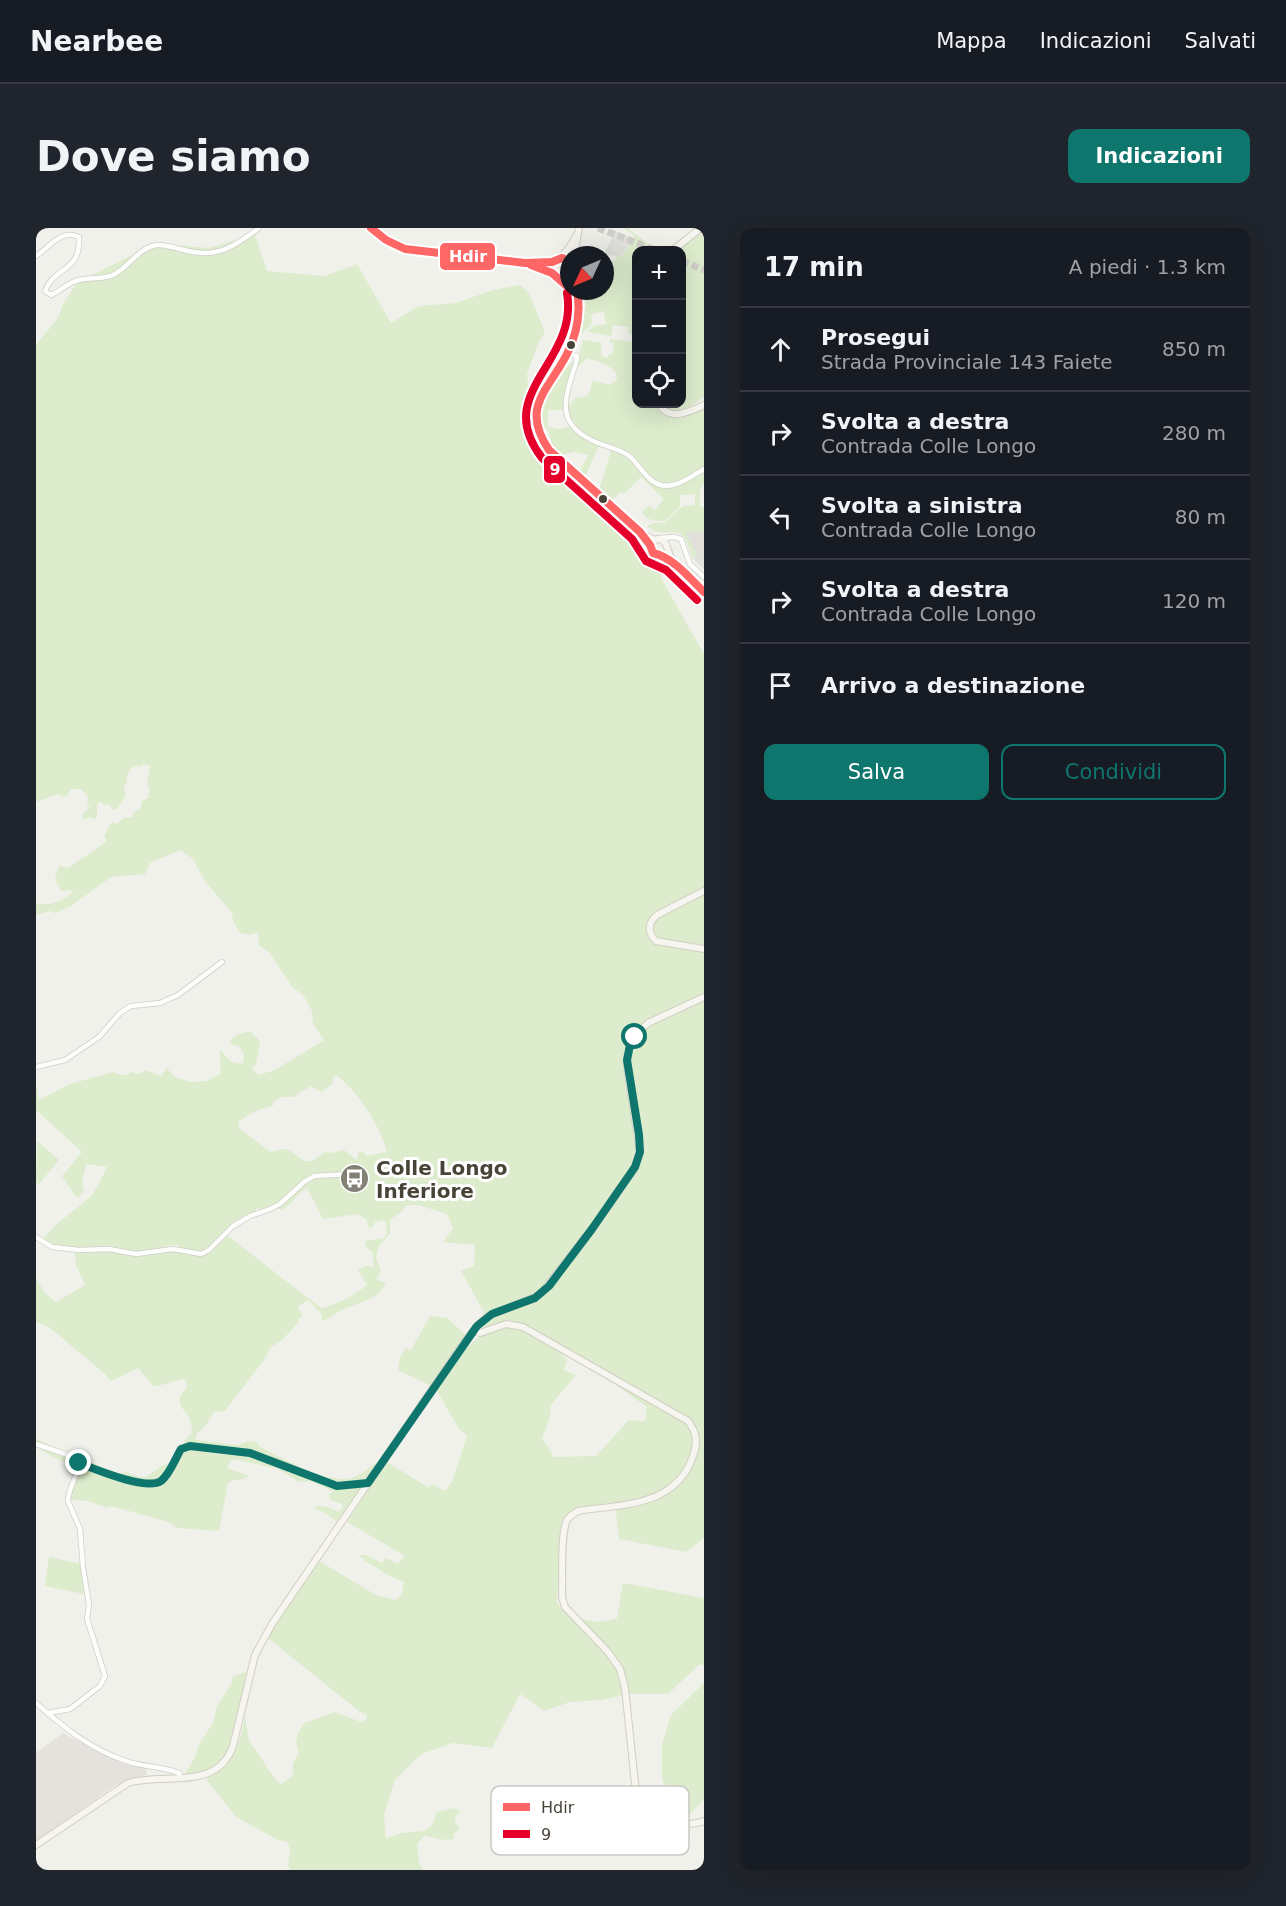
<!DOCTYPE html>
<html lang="it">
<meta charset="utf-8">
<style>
:root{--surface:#171b24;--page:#20242c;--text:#f1f3f6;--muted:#9ea1a6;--line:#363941;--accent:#0f766e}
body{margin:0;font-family:"DejaVu Sans",sans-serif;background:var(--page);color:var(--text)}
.controls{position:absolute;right:18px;top:18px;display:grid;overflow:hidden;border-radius:12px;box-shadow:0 6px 24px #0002}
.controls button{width:54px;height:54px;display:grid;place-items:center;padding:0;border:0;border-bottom:2px solid var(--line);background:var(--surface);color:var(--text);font:30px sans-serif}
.compass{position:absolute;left:524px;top:18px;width:54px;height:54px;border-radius:50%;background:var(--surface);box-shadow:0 6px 24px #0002;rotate:226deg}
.stop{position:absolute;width:18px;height:18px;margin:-14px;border:4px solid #0f766e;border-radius:50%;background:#fff}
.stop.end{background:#0f766e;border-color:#fff;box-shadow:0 2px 6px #0008}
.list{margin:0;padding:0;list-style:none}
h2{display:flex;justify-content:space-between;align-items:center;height:78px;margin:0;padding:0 24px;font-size:26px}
h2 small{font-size:20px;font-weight:400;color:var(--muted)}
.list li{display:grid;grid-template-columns:39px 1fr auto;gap:18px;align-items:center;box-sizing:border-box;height:84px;padding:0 24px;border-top:2px solid var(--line)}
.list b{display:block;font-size:22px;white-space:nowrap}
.list p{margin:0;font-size:20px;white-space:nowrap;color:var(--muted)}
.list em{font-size:20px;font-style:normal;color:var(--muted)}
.actions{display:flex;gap:12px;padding:18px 24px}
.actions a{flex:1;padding:14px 0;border:2px solid var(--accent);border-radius:12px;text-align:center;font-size:21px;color:var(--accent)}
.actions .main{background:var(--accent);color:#fff}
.icon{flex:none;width:33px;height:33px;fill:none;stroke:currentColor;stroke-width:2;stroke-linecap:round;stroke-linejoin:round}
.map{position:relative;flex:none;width:668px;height:1642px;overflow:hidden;border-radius:12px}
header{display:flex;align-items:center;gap:36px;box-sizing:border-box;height:84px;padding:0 30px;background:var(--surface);border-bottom:2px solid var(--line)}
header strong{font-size:28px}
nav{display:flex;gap:33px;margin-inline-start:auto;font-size:21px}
.intro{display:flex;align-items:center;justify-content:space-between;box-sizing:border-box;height:144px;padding:0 36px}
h1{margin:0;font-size:42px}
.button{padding:15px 27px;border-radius:12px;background:var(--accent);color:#fff;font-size:21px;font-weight:700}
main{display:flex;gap:36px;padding:0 36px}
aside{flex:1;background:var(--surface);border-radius:12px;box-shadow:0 6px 24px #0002}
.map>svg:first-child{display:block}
.industrial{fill:#e5e2dd}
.green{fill:#dceccc;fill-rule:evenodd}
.parking{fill:#e1e0db}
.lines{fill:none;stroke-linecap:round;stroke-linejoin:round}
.secondary-tunnel{stroke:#cfcec8;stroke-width:6;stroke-dasharray:6 3;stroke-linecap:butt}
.primary-tunnel{stroke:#cfcec8;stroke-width:7;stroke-dasharray:7 3.5;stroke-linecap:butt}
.street-casing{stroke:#cfcec9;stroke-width:6}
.secondary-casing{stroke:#d1cec3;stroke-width:8}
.street{stroke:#fdfdfc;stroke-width:4.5}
.secondary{stroke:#f7f5ef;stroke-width:6}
.bus-1-casing{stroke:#fff;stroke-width:12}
.bus-2-casing{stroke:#fff;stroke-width:12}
.bus-1{stroke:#f66;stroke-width:8}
.bus-2{stroke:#e4002b;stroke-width:8}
.route{stroke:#0f766e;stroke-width:8}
.bus-dot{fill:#484337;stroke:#fff;stroke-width:2}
.labels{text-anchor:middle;stroke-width:6;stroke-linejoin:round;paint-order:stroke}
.poi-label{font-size:20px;font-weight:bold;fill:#484337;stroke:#fff;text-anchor:start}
.key{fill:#fff;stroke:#c8c7c3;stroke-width:1.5}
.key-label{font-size:16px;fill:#484337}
.line-badge{stroke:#fff;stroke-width:2}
.badge-label{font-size:16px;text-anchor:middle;font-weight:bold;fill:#fff}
</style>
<header>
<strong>Nearbee</strong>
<nav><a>Mappa</a><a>Indicazioni</a><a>Salvati</a></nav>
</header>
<div class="intro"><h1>Dove siamo</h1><a class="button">Indicazioni</a></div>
<main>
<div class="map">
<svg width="668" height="1642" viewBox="0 0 668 1642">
<rect width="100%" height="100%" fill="#f1f1ec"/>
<polygon class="industrial" points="27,1505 66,1526 92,1537 109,1540 111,1547 97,1550 80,1557 0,1613 0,1525"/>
<g class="green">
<path d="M588 0H592L620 22H600V50L597 60 600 67V176H619L626 185 643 189 668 180V254L664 263V279H668V304H651L661 326 657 331C653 324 653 314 647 308 639 300 625 310 611 298L617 295H628L647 278 659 277V266L644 267V279L628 293C620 293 610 293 606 284L613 277 619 282 628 271 605 249 589 265 584 264 576 273 563 262 575 223 563 218 549 249 543 244 553 227 539 224 524 227 516 219 512 201H505C503 176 516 148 538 133L527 182H512V199L523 201 537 198 531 180 539 170 552 168 557 152C566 155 575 160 581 151 581 137 563 135 552 130L540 140 547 112 566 115 565 125 567 129 571 130 573 126H576L578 115 573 114 574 111 597 114 598 107 592 106 593 99 577 97 575 108 551 104 558 98 570 96 568 83 555 86 556 95 545 107 550 76 545 63H569V31L578 33 581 28 585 29 599 9Z"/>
<path d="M668 4V169C656 178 639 190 626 176H646V22H639Z"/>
<path d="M219 7 231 43 289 48 321 36 355 95 383 78 420 75 457 62 484 57 493 65 509 105 502 116 491 146 495 196 503 215 515 231 612 318 613 324 617 328 625 329 633 337 625 350 668 426V1310L650 1324 583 1311 579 1274 541 1280 533 1285 525 1295 521 1373 525 1381C549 1392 556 1398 581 1390L587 1355 668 1370V1438L664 1436 632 1466H593L566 1472 534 1474 508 1483 484 1466 456 1520 417 1515 385 1526 359 1552 348 1587 350 1610 366 1605 388 1603 396 1597 401 1584 418 1580 424 1584 419 1589V1594L424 1602 419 1604 417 1611 409 1612 388 1608 381 1616 383 1634 387 1642H255L252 1637 254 1623 252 1614 242 1612 200 1589 170 1551C198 1535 203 1519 209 1489L213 1512 239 1551 245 1556 258 1547C254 1539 258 1532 263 1526L260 1514 262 1505 268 1495 299 1484 325 1494 331 1491 330 1486 324 1484 232 1410 235 1402 283 1333 340 1367 359 1372 366 1366 368 1354 354 1348 329 1333 323 1327H330L346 1335 350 1330 362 1336 369 1328 311 1294 351 1234 393 1260 396 1256 409 1263 416 1254 431 1208 423 1201 400 1161C418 1135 447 1086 487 1101 501 1107 514 1119 527 1127L531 1133 528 1142 540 1147 515 1177 514 1189 506 1210 518 1229 560 1228 593 1192 609 1193 611 1179 513 1110 474 1092 446 1100 445 1098 456 1088 472 1082 470 1077 449 1086 425 1043 438 1038 439 1017 407 1014 417 1000 411 986 382 977H371L364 985 356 990 354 994V1005L343 1018 340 1029 345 1043 340 1050 343 1053 350 1055C341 1074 319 1074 302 1084 296 1088 293 1091 286 1093L285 1085 272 1072 261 1079 266 1085V1089L263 1090 262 1095 246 1112 235 1119 228 1132 189 1183 178 1184 171 1196 160 1207V1212L202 1217 212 1213 220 1214 224 1219C249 1231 277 1249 305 1251 318 1252 330 1243 339 1235L340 1237 302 1294 289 1285 278 1280C286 1277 295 1279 302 1284L307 1280 306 1276 294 1272 293 1266 298 1264 276 1253 263 1254 242 1241 199 1231 194 1233 191 1240 213 1248C205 1254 198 1250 192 1255L183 1303 141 1300 132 1294 75 1278 71 1280 52 1273 34 1272 33 1269 44 1240H39L38 1238 17 1229 0 1219V1211L83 1246 90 1244 103 1249H110L124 1239 139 1232 146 1222 149 1212 155 1206 156 1198 153 1189 144 1177V1168L151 1159 149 1151C137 1152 128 1158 117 1158L102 1140 75 1153 69 1146 13 1099 0 1094V1051L10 1066 20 1074 49 1057 40 1037 39 1024 72 1022 97 1028 135 1023 165 1027 173 1025 192 1008 285 1080C302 1077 318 1067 331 1057L322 1042 329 1038 338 1039 336 1024 330 1019 329 1013 348 1010 351 1005 350 995 347 992 339 994 336 999 333 1000 330 991 321 986 287 991 271 960C260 966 257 977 245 982L237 978 225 981 221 980 219 984 200 993 171 1021 164 1024 146 1021 142 1017C132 1016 114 1024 102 1024 90 1024 76 1018 65 1018 45 1019 25 1023 7 1012 18 995 36 985 52 971 60 964 66 949 71 939L50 936 46 955 48 963 41 970 26 948 46 924 0 882V857L3 872 34 856 77 844C83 847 89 849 95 844L103 846 110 842 125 848 131 840 137 848 154 854 170 853 184 846C186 838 183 830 184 821 192 830 194 837 207 835L208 826 203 818 195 816 194 812 200 807 214 803 224 813 220 837 216 840 222 847 239 842 288 812 277 796 276 783 267 767 256 759 234 725 223 717 222 704 214 707 204 705 196 691 197 686 168 652 157 631 145 622 114 635 109 646 75 649 35 678 19 685 14 683 0 687V675C14 679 29 673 38 662L25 663 19 651 23 638 32 640 66 617 71 612 68 608 73 598 77 594 81 596 87 590 96 589 98 584 105 580V574L113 569 112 567 114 562 111 555 114 538 107 536 105 539 101 538 95 540 90 551 91 555 88 558 90 567 82 580 77 582 73 576 69 577 64 574 61 577V589L59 591 54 589 48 592 46 586 54 580 51 576 52 569 45 561H34L32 567 28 569 22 566 0 574V117L22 90 27 76 40 56 60 45 121 15 172 20ZM300 847C324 866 342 894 351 924L331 928 326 923 323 924 321 932 308 922 295 925 289 924C285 926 281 931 276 933 264 936 259 922 249 921 244 921 238 923 234 924L203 900V893C213 886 226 880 237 878V874L246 869H257L275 858 285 864 296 856 297 850Z"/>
<polygon points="1,913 23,932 3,956 0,954"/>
<polygon points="394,1088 411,1090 430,1107 395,1158 362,1142 364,1130 370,1120 375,1122"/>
<polygon points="13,1329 45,1336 48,1366 9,1358"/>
<path d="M210 1444C203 1480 201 1551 149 1546L158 1531 165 1513 177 1495 181 1478 195 1456 197 1448Z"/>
<polygon points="668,1455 668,1571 649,1592 626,1552 626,1516 635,1487"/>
</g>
<g class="parking">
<polygon points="579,3 598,11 584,29 575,27 569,28 570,22"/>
<polygon points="651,304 668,304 668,341 657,331 661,326 649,305"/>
</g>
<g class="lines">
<polyline class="secondary-tunnel" points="350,12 369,21 489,35"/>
<g class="primary-tunnel">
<polyline points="562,0 619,22"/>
<polyline points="646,33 668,42"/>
</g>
<defs>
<g id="street">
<path d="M0 28C13 20 25 0 43 9 45 45 18 38 9 63L15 67C25 63 32 54 43 52 54 49 69 52 79 46 93 38 103 20 120 17 130 16 142 21 152 23 182 30 199 18 223 0"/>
<path d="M532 125 541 128 540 135C528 172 518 197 562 215 572 219 583 221 592 227 601 234 606 244 614 251 631 267 652 251 668 241"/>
<polyline points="623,310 638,309 645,311 654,336 668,349"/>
<polyline points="0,839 29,832 63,809 84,785 95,778 124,775 142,767 186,734"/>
<polyline points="0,1009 16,1019 43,1022 73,1021 100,1026 137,1021 165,1026 173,1022 197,998 214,988 234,981 244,976 268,954 278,948 313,946"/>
<path d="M0 1216 32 1227 43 1235C42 1248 32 1260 32 1273L44 1301 47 1339 53 1377 51 1391 69 1448 64 1458 34 1481 12 1485"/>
<path d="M43 1235C60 1242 114 1265 128 1250 136 1242 139 1230 145 1222L154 1218 214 1225 301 1258 332 1255"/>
<path d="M0 1475C27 1499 54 1521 90 1533 106 1539 123 1538 140 1544L143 1545 145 1551"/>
</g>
<g id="secondary">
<polyline points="335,0 350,12"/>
<polyline points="637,22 665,0"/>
<polyline points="538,27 543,0"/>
<path d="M489 35C519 34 526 35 541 7"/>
<path d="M494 36C509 41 524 46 533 60"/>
<polyline points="535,63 542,82"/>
<path d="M541 63C547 86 539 115 526 135 507 165 485 188 513 222L604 304 614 317 617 325 625 327 636 334 668 364"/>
<path d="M623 176C633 194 653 184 668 177"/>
<path d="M607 306 618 312C632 307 631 324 636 333"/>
<path d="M668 663 621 687C612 695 611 704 620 713L668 721"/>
<path d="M437 1103 444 1105 470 1096 487 1099 652 1193C661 1205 662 1214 657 1228 640 1279 586 1276 542 1283 538 1286 534 1287 531 1292 524 1307 527 1351 526 1369L529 1379 572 1424 584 1441 589 1460 600 1565C611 1588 644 1602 668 1593"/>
<path d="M0 1617 92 1555C128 1544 181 1564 197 1518L219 1427 236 1396 427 1116 441 1098 452 1088 499 1069 506 1064 556 1001 599 939 604 924 592 846 591 832 594 817 605 802 612 795 668 769"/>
</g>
</defs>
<use href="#street" class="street-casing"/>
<use href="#secondary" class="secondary-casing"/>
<use href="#street" class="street"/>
<use href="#secondary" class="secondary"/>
<defs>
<g id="bus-1">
<polyline points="335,0 350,12 369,21 489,35 516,34 526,30 533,33"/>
<polyline points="495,37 516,45 533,60"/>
<path d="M541 63C545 85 541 106 531 126 512 163 484 179 513 222L604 304 614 317 617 325C638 330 653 350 668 364"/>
</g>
<path id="bus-2" d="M531 65C543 135 455 164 506 230L596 311 610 333 630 342 661 372"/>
</defs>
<use href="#bus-1" class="bus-1-casing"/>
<use href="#bus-2" class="bus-2-casing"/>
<use href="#bus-1" class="bus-1"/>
<use href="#bus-2" class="bus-2"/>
</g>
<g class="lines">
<path class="route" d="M43 1235C59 1241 110 1263 125 1253 134 1246 139 1231 145 1221L154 1218 214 1225 301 1258 332 1255 441 1098 456 1086 499 1070 513 1058 556 1001 599 939 604 924 603 907 591 832 594 817 599 809"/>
</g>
<defs>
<symbol id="bus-disc" viewBox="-11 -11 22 22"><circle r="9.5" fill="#838076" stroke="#fff"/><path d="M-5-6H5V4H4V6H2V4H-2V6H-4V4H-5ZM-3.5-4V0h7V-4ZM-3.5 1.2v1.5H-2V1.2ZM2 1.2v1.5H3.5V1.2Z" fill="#fff"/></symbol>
</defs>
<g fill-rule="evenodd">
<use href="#bus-disc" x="302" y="934" width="33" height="33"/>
</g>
<g class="bus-dot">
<circle cx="535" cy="117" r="5"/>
<circle cx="567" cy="271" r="5"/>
</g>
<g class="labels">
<g class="poi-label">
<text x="340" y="947">Colle Longo<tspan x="340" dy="23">Inferiore</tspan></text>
</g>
</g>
<rect x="455" y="1558" width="198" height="69" rx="9" class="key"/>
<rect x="467" y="1575" width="27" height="8" fill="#f66"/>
<rect x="467" y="1602" width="27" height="8" fill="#e4002b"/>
<g class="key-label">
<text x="505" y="1585">Hdir</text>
<text x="505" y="1612">9</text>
</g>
<g class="line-badge">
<rect x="403" y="14" width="57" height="29" rx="6" fill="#f66"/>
<rect x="507" y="227" width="23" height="29" rx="6" fill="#e4002b"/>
</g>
<g class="badge-label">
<text x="432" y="34">Hdir</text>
<text x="519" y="247">9</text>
</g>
</svg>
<div class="controls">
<button>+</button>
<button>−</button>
<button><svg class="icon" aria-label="locate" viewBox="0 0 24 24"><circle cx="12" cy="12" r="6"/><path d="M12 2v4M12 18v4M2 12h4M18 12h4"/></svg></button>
</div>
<svg class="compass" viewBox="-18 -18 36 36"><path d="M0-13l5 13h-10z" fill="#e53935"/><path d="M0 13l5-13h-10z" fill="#9ea1a6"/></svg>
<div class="stop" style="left:599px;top:809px"></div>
<div class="stop end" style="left:43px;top:1235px"></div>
</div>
<aside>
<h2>17 min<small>A piedi · 1.3 km</small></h2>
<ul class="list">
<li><svg class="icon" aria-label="ahead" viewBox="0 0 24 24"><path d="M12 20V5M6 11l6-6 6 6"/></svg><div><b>Prosegui</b><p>Strada Provinciale 143 Faiete</p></div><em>850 m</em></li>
<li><svg class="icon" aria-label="right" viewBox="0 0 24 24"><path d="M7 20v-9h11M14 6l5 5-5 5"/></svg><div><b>Svolta a destra</b><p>Contrada Colle Longo</p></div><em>280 m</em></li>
<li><svg class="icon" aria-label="left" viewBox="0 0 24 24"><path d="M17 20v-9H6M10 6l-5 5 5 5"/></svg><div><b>Svolta a sinistra</b><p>Contrada Colle Longo</p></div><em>80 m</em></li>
<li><svg class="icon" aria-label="right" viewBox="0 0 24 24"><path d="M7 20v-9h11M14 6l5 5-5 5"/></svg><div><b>Svolta a destra</b><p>Contrada Colle Longo</p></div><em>120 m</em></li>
<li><svg class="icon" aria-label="arrive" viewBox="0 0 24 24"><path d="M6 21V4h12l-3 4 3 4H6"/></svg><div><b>Arrivo a destinazione</b></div></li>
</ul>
<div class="actions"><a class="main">Salva</a><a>Condividi</a></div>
</aside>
</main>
